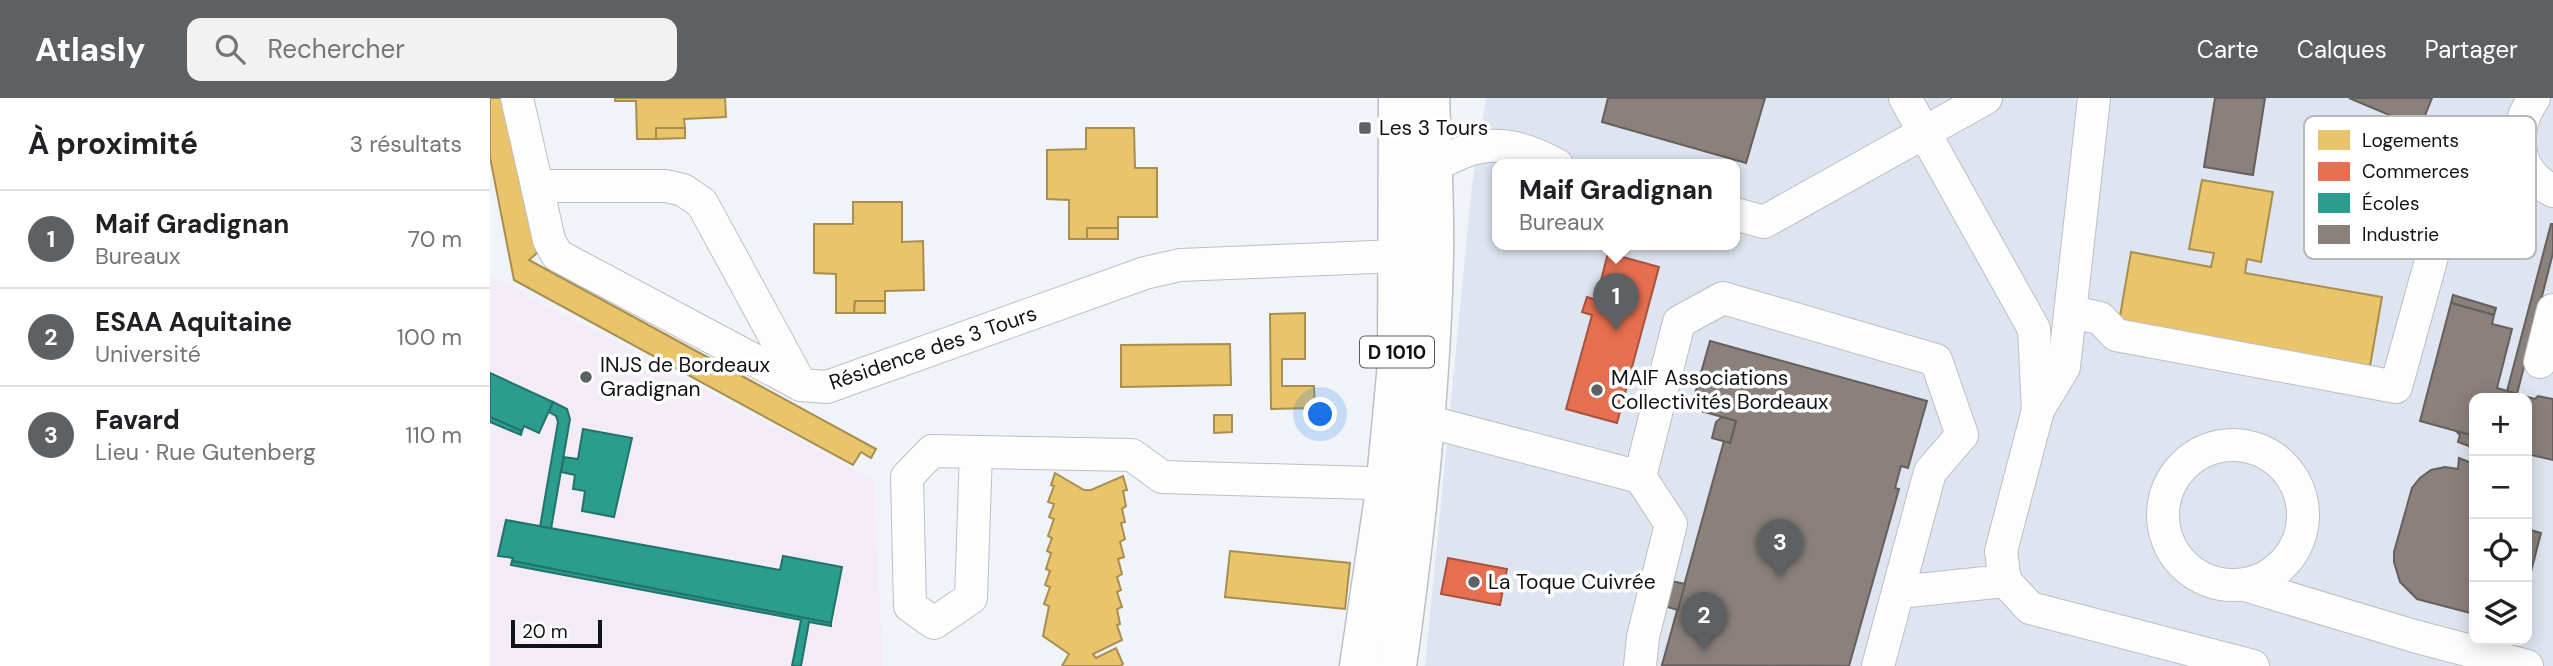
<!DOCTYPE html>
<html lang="fr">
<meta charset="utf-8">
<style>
:root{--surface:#fff;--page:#f2f2f2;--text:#202124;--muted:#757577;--line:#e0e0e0;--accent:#5e6164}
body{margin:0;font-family:"DM Sans",sans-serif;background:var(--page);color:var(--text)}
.controls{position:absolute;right:21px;bottom:21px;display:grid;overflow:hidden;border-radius:14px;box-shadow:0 4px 18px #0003}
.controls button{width:63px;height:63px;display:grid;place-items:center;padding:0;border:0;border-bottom:2px solid var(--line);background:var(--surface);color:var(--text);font:35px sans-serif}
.scale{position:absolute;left:21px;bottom:18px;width:91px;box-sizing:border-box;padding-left:7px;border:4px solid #101215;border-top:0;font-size:19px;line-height:24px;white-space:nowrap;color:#101215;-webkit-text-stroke:5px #fff;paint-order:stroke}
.you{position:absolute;left:831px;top:317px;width:24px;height:24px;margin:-18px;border:5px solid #fff;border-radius:50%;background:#1a73e8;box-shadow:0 0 0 10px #1a73e833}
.badge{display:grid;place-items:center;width:46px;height:46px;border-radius:50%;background:var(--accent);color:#fff;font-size:23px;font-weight:700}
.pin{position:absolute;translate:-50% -58px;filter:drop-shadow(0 2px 4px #0008)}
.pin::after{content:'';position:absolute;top:37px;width:24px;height:21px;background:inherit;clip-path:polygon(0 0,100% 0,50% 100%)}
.popup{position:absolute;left:1002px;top:61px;width:248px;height:91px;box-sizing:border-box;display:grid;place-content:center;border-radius:14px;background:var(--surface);filter:drop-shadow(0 2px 5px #0005);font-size:23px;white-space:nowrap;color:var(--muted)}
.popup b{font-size:26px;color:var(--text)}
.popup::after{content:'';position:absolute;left:50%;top:100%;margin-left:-14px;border:14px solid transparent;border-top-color:var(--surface)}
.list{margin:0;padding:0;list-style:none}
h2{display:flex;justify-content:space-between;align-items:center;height:91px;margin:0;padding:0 28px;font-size:30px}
h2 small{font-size:23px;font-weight:400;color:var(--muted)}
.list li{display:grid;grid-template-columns:46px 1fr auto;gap:21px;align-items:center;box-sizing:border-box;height:98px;padding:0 28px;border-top:2px solid var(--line)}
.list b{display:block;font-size:26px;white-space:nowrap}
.list p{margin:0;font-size:23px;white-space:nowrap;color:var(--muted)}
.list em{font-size:23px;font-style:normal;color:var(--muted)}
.icon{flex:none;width:38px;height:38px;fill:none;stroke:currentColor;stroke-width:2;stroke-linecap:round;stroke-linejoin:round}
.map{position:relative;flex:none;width:2063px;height:568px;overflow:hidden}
header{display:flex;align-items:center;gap:42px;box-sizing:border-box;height:98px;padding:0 35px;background:var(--accent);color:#fff}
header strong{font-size:33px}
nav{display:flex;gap:38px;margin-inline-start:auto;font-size:24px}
.search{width:490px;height:63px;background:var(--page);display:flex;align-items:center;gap:18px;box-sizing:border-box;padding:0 24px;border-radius:14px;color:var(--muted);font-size:26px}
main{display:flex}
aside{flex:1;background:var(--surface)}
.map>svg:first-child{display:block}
.built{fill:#dee5f0;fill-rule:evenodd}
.education{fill:#f3ebf6}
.homes{fill:#e9c46a;stroke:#a88f50;stroke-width:2}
.shops{fill:#e76f51;stroke:#a6533f;stroke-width:2}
.schools{fill:#2a9d8f;stroke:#22736a;stroke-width:2}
.industry{fill:#8a817c;stroke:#65605d;stroke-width:2}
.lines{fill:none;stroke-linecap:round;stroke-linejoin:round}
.minor-casing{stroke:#bcbfc3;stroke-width:34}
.major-casing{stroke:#bcbfc3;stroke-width:41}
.minor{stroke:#fdfdfe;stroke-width:32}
.major{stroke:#fdfdfe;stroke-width:38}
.poi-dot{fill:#5e6164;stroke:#fff;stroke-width:2.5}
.labels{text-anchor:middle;stroke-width:7;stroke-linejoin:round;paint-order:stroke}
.shield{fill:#fff;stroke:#58595b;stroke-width:2}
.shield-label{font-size:19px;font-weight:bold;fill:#101215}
.poi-label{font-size:21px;fill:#101215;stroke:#fff;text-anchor:start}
.street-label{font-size:21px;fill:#101215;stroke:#fff}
.key{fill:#fff;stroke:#b7b8b9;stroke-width:2}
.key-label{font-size:19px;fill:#101215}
</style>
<header>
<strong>Atlasly</strong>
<div class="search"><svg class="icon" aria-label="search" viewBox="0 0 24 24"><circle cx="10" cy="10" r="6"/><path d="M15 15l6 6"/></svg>Rechercher</div>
<nav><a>Carte</a><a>Calques</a><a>Partager</a></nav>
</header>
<main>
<aside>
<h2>À proximité<small>3 résultats</small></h2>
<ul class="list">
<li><span class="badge">1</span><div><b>Maif Gradignan</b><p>Bureaux</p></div><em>70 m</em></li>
<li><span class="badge">2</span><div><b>ESAA Aquitaine</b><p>Université</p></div><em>100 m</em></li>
<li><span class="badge">3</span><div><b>Favard</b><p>Lieu · Rue Gutenberg</p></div><em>110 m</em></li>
</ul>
</aside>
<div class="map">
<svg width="2063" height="568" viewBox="0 0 2063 568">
<rect width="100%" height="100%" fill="#f0f4f8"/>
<path class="built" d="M996 0H2063V568H935L982 87ZM1007 67H1245V147H1007ZM1984 300H2037V542H1984Z"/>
<polygon class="education" points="0,177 383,381 393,568 0,568"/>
<g class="homes">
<polygon points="0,0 15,0 47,155 39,162 386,351 381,360 371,354 363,367 24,182 0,59"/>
<polygon points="125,0 235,0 236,19 194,21 195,30 166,30 166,41 147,41 146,3 125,3"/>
<polygon points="166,30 195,30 195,40 166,41"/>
<polygon points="596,30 644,30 645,70 667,70 667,119 628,119 628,130 597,130 597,141 579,141 579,102 557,101 557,52 596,51"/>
<polygon points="1712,82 1783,94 1771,164 1757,161 1755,175 1892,199 1880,268 1629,224 1641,154 1721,169 1724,155 1699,151"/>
<polygon points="363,104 412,104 412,144 433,143 434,192 395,193 395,203 365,203 364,215 346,215 346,176 324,175 324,126 363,126"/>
<rect x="597" y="130" width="31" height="11"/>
<polygon points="365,203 395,203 395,215 364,215"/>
<polygon points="815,215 815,261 792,261 792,288 824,288 825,310 781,311 780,216"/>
<polygon points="740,246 741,287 631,289 631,247"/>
<polygon points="724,317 742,317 742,334 724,335"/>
<polygon points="565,375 594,392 601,392 633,378 637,392 633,393 636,408 632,411 635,424 631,425 635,441 630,444 634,459 628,461 632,476 627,479 631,492 627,494 632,509 627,511 630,526 627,527 632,542 603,556 606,560 626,550 633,566 630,568 572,568 579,556 553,538 559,508 554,506 560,489 555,487 560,473 556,471 561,455 557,453 562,440 558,438 564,421 559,419 564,406 558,404 564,388 561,387"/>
<polygon points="740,453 860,465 855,511 735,499"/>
</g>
<g class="shops">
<polygon points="1118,155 1169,169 1127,325 1076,311 1102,217 1092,214 1097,199 1106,202"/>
<polygon points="958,460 1017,471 1010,507 951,496"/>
</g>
<g class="schools">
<polygon points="0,275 63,304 49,335 34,328 32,333 0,319"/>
<polygon points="63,304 77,311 80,321 61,431 50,429 68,324 66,318 59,314"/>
<polygon points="0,319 32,333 31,337 0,324"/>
<polygon points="93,331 142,340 124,419 92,413 95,393 83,391 85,377 71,374 74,359 88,361"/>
<polygon points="16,422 290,472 293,458 352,469 341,525 22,463 23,460 8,458"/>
<polygon points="22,463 341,525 341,528 319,524 311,568 302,568 311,522 21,467"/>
</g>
<g class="industry">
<polygon points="1118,0 1275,0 1256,65 1112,24"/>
<polygon points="1725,0 1775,0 1763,77 1714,69"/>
<polygon points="1859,0 1942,0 1930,30"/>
<polygon points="2061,126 2063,126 2063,155 2027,296 2017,293"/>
<polygon points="1963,197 2006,210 2004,217 1961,205"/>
<polygon points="1961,205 2004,217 2002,226 2022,231 2007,290 2030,297 2029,300 1984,300 1984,338 1930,323"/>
<polygon points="1220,243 1437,303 1418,370 1411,368 1405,390 1409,391 1359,568 1172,567 1234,343 1240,345 1246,323 1201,310"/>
<polygon points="2030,297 2045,301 2048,298 2063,301 2063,362 2037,356 2037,300 2029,300"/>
<polygon points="1232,319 1246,323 1240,345 1222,340 1226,324"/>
<polygon points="1966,333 1984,338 1984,350 1968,344 1970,337"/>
<polygon points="1969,360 1984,366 1984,516 1927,501 1910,484 1904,464 1904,454 1922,390 1930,380 1941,372 1955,369 1968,371"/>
<polygon points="2037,431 2051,435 2037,489"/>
<polygon points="1173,481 1195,486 1188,512 1167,506"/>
</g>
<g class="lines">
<defs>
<g id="minor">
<polyline points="27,0 47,88 176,88 193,92 212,105 311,287 337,289 655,175 690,167 908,158 917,166 921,177"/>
<polyline points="1415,0 1544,231 1548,312 1511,453 1515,483 1540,510 1763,568"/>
<path d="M2044 0C2021 34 2024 73 2063 93"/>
<path d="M942 63C959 63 959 60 973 54 1007 41 1037 50 1067 67"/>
<polyline points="47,88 59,142 67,157 311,287"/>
<polyline points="1245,116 1274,124 1496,0"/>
<polyline points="1580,214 1610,220 1626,237 1906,289 1974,43"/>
<polyline points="2050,264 2063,212"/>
<polyline points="1548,312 1574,269 1604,0"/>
<polyline points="936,323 1150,379 1189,224 1233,200 1446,262 1472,337 1440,374 1388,568"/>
<circle cx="1743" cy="417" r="70"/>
<polyline points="486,354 481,500 444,525 420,508 417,379 442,353 642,357 672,379 879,385 895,393 909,409"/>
<polyline points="1150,379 1181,426 1153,539 1150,568"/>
<polyline points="1755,487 1924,538 2037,568"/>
<polyline points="1408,494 1515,483"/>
</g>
<g id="major">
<polyline points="869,568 895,393 907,266 908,0"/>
<path d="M907 568C926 433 941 297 944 160 945 107 942 53 940 0"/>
</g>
</defs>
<use href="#minor" class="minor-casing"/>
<use href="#major" class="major-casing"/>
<use href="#minor" class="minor"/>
<use href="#major" class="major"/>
</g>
<g class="poi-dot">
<rect x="868" y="23" width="14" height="14" rx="3.5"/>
<circle cx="96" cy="279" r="7"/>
<circle cx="1107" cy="292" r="7"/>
<circle cx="984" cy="484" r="7"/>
</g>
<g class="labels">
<rect class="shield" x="870" y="238.5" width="74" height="31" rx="5"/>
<g class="shield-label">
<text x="907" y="261">D 1010</text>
</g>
<g class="poi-label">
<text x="889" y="37">Les 3 Tours</text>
<text x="110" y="274">INJS de Bordeaux<tspan x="110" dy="24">Gradignan</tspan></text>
<text x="1121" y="287">MAIF Associations<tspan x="1121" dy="24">Collectivités Bordeaux</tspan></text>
<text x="998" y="491">La Toque Cuivrée</text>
</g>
<g class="street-label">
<text transform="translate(443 250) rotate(-19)" y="7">Résidence des 3 Tours</text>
</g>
</g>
<rect x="1814" y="18" width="232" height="143" rx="10" class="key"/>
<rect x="1828" y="32" width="32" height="20" fill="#e9c46a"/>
<rect x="1828" y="64" width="32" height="19" fill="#e76f51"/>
<rect x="1828" y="95" width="32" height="20" fill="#2a9d8f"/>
<rect x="1828" y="127" width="32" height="19" fill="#8a817c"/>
<g class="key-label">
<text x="1872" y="49">Logements</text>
<text x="1872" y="80">Commerces</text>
<text x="1872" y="112">Écoles</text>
<text x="1872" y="143">Industrie</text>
</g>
</svg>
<div class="controls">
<button>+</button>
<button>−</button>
<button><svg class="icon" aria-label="locate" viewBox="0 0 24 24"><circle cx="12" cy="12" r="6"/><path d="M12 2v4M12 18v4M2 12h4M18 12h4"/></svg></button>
<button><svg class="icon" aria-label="layers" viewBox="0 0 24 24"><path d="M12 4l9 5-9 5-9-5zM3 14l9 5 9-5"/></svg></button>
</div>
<div class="scale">20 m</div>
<div class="you"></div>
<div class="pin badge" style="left:1126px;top:233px">1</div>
<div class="popup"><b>Maif Gradignan</b>Bureaux</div>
<div class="pin badge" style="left:1214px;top:552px">2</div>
<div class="pin badge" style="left:1290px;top:479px">3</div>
</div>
</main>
